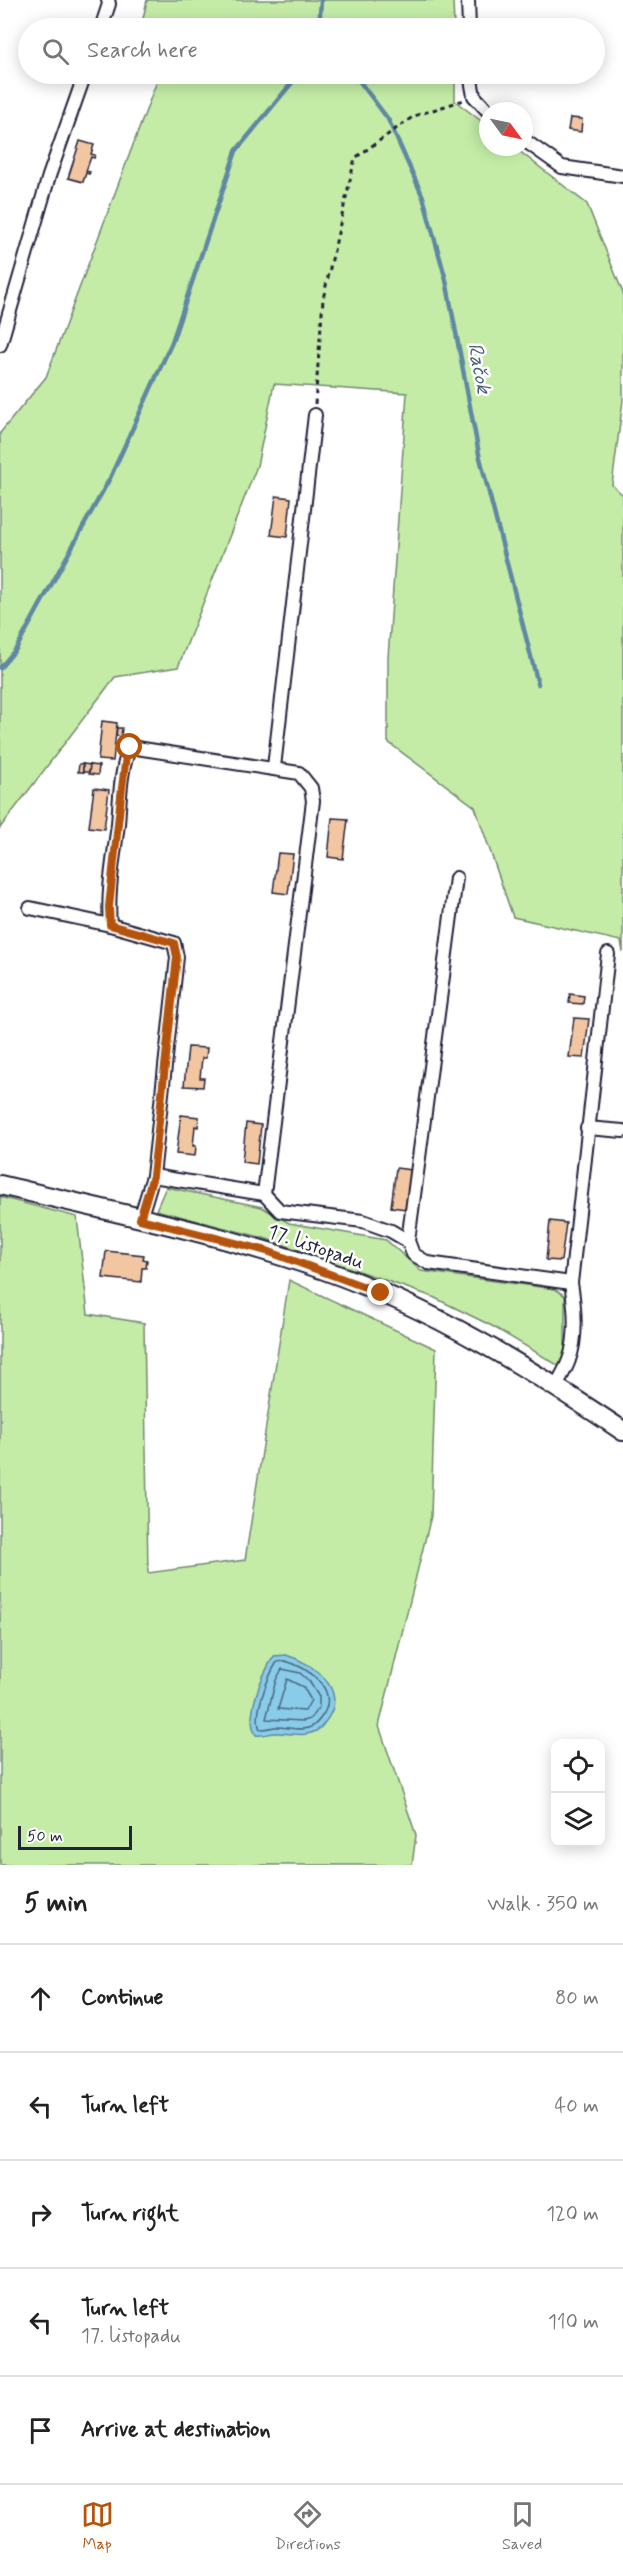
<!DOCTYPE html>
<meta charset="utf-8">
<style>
:root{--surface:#fff;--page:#f6f6f6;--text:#222;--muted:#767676;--line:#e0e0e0;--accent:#b45309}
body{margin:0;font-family:Mynerve,sans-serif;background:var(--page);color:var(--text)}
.controls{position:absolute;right:18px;bottom:18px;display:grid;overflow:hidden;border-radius:12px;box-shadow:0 3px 15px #0003}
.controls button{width:54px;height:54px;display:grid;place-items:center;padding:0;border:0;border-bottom:2px solid var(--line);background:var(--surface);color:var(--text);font:30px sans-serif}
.compass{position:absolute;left:479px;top:102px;width:54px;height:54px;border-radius:50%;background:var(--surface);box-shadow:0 3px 15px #0003;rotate:123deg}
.scale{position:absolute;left:18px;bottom:15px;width:114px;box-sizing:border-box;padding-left:6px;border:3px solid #22223b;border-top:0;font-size:16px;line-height:21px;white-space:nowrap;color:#22223b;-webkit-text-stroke:4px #fff;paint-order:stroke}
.stop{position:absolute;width:18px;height:18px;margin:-14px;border:4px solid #b45309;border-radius:50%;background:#fff}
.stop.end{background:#b45309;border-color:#fff;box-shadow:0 2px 6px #0008}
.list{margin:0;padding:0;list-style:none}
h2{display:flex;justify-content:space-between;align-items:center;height:78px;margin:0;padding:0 24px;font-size:26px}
h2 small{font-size:20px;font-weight:400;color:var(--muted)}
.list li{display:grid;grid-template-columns:39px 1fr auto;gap:18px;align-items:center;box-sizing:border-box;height:108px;padding:0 24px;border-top:2px solid var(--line)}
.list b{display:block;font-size:22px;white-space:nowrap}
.list p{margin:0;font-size:20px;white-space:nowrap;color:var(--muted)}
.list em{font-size:20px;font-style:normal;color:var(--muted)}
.icon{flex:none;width:33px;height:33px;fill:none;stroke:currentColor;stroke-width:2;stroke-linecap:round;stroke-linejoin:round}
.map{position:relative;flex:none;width:623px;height:1865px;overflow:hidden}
.search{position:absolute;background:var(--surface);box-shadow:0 3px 15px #0003;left:18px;right:18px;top:18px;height:66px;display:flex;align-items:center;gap:15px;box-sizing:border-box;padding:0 21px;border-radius:33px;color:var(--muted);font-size:22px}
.sheet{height:618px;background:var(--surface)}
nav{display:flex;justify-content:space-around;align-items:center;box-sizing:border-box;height:84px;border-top:2px solid var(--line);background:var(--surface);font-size:16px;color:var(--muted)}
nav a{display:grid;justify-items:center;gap:3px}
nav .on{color:var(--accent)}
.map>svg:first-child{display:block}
.green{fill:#c4eca7;stroke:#738771;stroke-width:1.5}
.water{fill:#88cce9;stroke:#5f88a3;stroke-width:1.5}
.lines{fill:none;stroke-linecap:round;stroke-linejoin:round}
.shore{stroke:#4b6681;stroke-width:1.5}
.stream{stroke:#5f88a3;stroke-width:4.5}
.building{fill:#f3c6a2;stroke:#22223b;stroke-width:1.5}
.street-casing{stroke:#22223b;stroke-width:16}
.secondary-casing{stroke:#22223b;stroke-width:22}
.path{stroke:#22223b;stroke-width:3;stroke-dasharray:4.5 4.5;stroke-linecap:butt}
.street{stroke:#fff;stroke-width:12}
.secondary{stroke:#fff;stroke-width:18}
.route{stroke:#b45309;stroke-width:8}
.labels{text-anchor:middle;stroke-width:5;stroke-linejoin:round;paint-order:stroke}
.street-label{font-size:20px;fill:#22223b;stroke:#fff}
.water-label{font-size:21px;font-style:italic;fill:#465e78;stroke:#fff}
</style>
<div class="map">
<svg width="623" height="1865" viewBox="0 0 623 1865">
<rect width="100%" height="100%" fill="#fff"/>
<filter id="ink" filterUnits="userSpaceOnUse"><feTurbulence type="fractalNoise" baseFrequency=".0167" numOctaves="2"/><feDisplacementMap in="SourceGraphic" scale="12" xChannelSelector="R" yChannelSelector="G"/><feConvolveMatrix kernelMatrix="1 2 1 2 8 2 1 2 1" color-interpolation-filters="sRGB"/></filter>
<g filter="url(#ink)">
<g class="green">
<polygon points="147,0 453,0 454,28 141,28"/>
<polygon points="153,74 455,74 455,101 488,126 488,147 514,147 587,204 623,293 623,400 612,485 623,495 623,952 621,941 513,917 475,807 388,742 388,658 407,393 274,384 257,466 178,667 115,677 0,828 0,433 46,377 157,81"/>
<polygon points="166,1187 262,1207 289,1223 386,1240 421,1271 555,1289 565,1296 565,1352 559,1366 492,1326 433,1297 264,1238 156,1210"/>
<polygon points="0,1197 77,1217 88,1314 144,1323 148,1573 245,1560 289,1280 436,1349 431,1516 379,1726 416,1835 412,1865 0,1865"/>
</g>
<path class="water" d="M286 1655C311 1662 348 1688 328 1718 325 1722 321 1729 316 1731 303 1738 288 1732 274 1733 268 1734 262 1736 256 1735 244 1716 263 1673 274 1656Z"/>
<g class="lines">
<g class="shore">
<path d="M285 1661C306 1666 338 1688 324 1713 321 1718 317 1724 311 1727 300 1732 286 1726 274 1727 269 1728 265 1729 260 1729 253 1715 268 1676 277 1662Z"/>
<polygon points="282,1669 300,1673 309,1681 319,1697 319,1707 310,1719 303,1721 266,1719 276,1680"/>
<polygon points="287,1679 303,1687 311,1700 305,1711 278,1709"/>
</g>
<g class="stream">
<polyline points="319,28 321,0"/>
<polyline points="354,74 388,119 423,197 446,280 479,454 538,684"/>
<polyline points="0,668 16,649 110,478 172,342 236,151 299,74"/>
</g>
</g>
<g class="building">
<rect x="529" y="74" width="14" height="7"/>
<polygon points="570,118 582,119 581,132 568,130"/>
<polygon points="80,141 94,145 91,154 95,155 94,158 91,157 86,171 90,172 89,174 86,173 83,182 68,178"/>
<polygon points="276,496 291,498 287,537 271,535"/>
<polygon points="102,721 117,723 113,761 98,760"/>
<polygon points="117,728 122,728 121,737 116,736"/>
<polygon points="79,764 83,764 83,772 78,772"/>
<polygon points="83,764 90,765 89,772 83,772"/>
<polygon points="90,765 99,766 98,775 89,774"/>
<polygon points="94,788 109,790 104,829 89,827"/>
<polygon points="332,818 348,819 343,859 328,857"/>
<polygon points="278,853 293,854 288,894 273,892"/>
<polygon points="570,994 584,996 583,1004 569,1003"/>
<polygon points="574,1018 589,1019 584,1058 569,1057"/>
<polygon points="188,1047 207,1048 206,1058 202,1058 200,1078 204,1078 203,1087 184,1086"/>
<polygon points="181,1115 199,1117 198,1127 195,1126 193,1146 196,1146 195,1156 176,1154"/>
<polygon points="246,1123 261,1125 257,1164 242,1162"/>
<polygon points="396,1168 411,1170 406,1209 391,1207"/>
<polygon points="550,1221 566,1223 561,1261 546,1260"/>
<polygon points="106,1251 144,1255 143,1259 147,1260 146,1268 142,1268 141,1282 103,1278"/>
</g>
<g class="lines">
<defs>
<g id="street">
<polyline points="468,0 469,28"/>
<polyline points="101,28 109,4 108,0"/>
<polyline points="470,74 474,96 488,111"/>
<polyline points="524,140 562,167 623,176"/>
<polyline points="0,345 49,176 85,74"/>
<polyline points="274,767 315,415"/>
<polyline points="456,878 408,1241 413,1254 428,1263 571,1283"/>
<polyline points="30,908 110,925 174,943 177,957 153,1176 140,1219"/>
<path d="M110 925C107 892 114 857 118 824 120 799 120 770 130 747L299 773 311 788 313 801 264 1194"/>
<polyline points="587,1128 623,1131"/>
<polyline points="153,1176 264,1194 280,1211 363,1221 391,1231 408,1241"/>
<path d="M556 1386C560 1378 566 1369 569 1360 578 1336 575 1307 571 1283L608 954"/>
</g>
<path id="secondary" d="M0 1185C108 1211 219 1233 324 1270 432 1308 529 1368 623 1431"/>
</defs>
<use href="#street" class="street-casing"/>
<use href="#secondary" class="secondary-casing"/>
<polyline class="path" points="315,404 323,299 355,158 414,116 464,100"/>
<use href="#street" class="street"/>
<use href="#secondary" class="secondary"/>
</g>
</g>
<g class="lines" filter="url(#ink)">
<polyline class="route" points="130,747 126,756 121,796 109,907 110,925 174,943 177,957 153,1176 140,1219 267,1251 381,1293"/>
</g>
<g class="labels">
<g class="street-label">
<text transform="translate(316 1246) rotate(19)" y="7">17. listopadu</text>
</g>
<g class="water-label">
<text transform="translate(480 368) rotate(79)" y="7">Račok</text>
</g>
</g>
</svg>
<div class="controls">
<button><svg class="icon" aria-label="locate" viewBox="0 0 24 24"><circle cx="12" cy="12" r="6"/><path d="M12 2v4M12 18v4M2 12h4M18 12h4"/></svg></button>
<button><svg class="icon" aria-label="layers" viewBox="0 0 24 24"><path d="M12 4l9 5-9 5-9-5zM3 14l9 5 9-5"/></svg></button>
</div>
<svg class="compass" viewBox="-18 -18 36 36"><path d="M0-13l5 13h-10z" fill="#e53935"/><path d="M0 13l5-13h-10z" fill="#767676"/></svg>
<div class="scale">50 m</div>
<div class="stop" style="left:130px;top:747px"></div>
<div class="stop end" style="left:381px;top:1293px"></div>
<div class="search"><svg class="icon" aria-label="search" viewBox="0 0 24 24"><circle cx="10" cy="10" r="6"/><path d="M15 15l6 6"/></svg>Search here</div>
</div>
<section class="sheet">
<h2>5 min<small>Walk · 350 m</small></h2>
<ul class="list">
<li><svg class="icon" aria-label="ahead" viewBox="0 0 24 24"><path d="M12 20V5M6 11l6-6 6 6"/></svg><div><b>Continue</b></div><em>80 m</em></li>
<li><svg class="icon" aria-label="left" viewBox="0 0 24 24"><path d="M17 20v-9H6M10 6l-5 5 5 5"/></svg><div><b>Turn left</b></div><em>40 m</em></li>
<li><svg class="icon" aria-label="right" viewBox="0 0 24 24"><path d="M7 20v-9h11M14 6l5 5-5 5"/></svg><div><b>Turn right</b></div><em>120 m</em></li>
<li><svg class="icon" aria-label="left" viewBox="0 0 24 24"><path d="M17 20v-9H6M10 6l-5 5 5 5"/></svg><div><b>Turn left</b><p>17. listopadu</p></div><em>110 m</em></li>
<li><svg class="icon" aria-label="arrive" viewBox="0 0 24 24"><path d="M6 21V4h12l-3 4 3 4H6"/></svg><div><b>Arrive at destination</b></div></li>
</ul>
</section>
<nav>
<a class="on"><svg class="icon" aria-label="map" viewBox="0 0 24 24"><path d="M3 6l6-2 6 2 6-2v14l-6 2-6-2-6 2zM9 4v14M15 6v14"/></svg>Map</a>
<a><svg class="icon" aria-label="directions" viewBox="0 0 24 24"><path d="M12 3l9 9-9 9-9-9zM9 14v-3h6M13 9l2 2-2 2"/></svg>Directions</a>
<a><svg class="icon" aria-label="saved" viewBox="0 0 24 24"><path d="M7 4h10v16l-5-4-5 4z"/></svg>Saved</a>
</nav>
